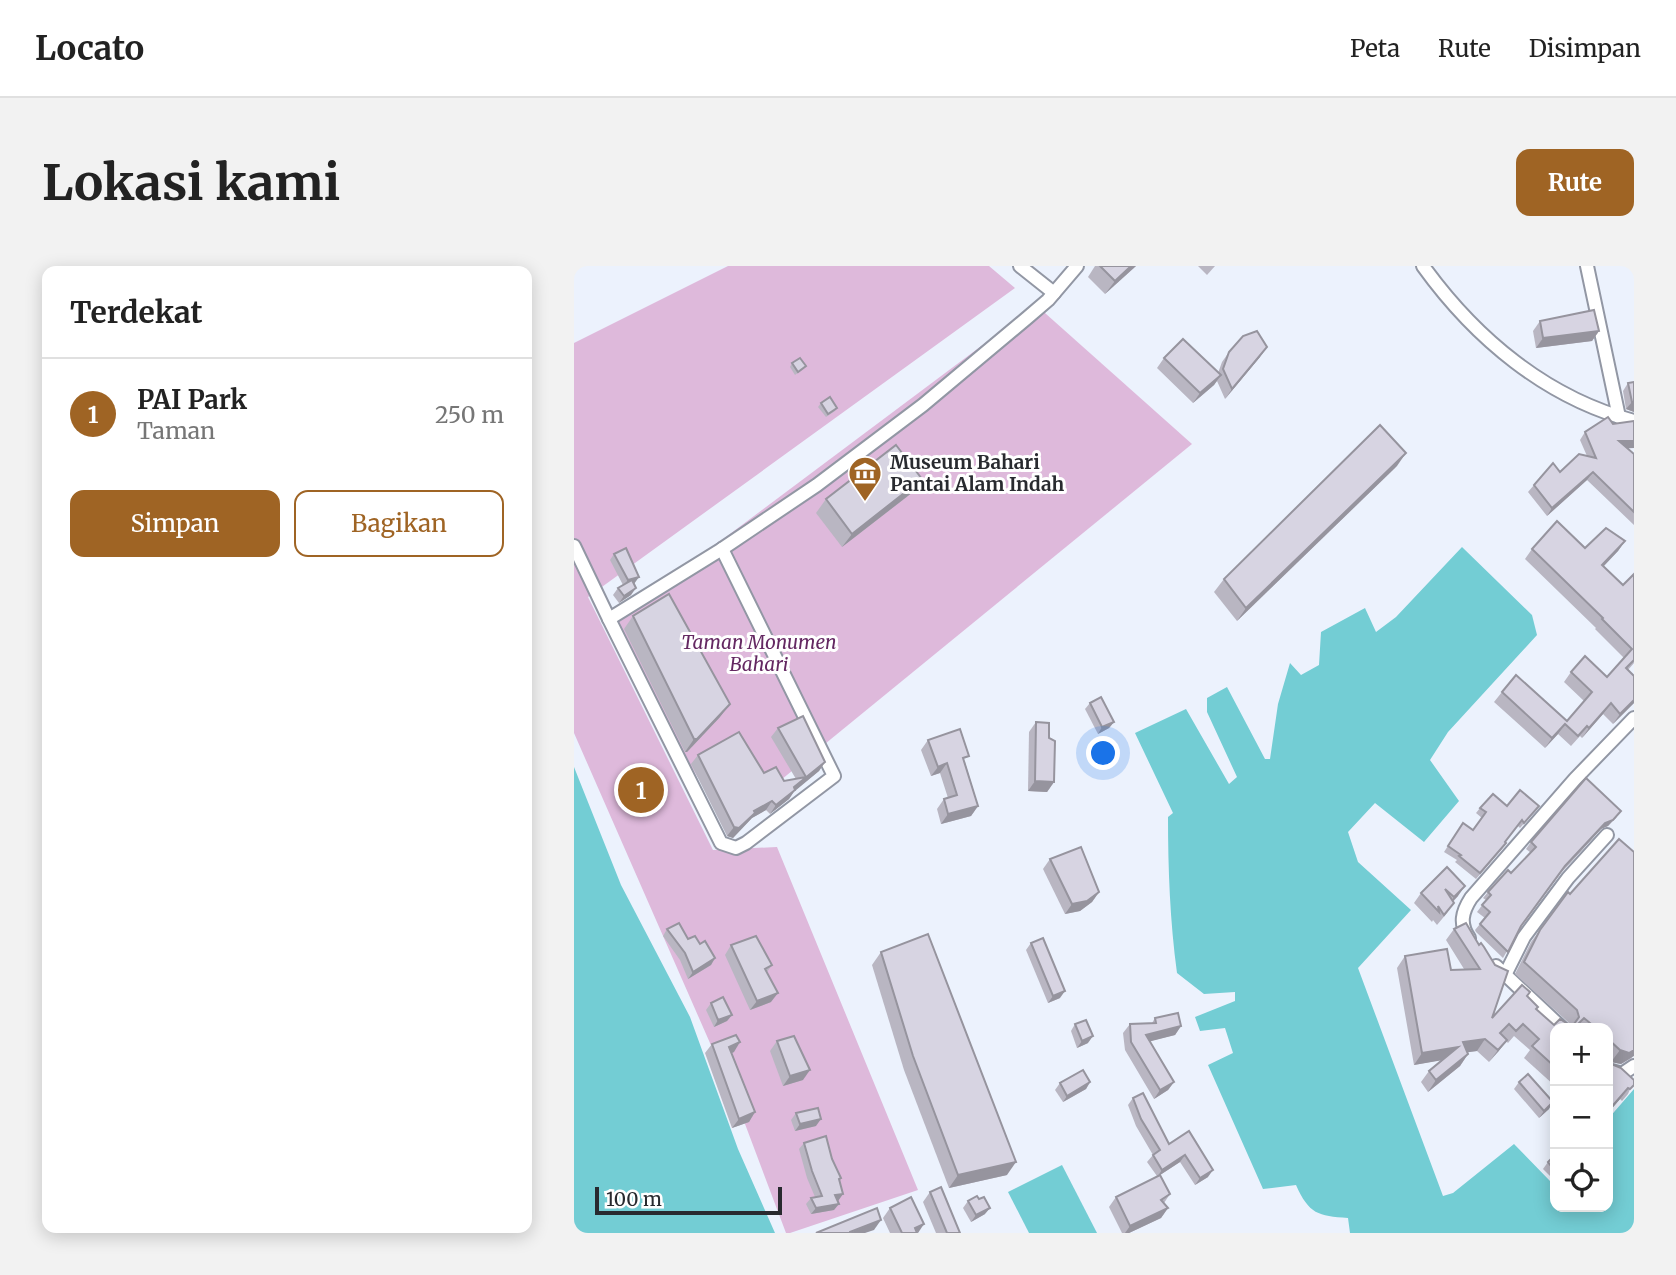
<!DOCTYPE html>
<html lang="id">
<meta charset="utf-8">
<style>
:root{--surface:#fff;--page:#f2f2f2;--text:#222;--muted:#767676;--line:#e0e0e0;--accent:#9f6424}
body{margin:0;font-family:Merriweather,serif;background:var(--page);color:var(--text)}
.controls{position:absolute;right:21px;bottom:21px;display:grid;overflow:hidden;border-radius:14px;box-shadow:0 4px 18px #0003}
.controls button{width:63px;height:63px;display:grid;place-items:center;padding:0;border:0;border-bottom:2px solid var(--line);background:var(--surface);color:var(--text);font:35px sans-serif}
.scale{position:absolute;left:21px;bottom:18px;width:187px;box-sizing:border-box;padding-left:7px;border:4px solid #282a2f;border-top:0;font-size:19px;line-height:24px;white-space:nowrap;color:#282a2f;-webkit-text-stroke:5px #fff;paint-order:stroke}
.you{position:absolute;left:530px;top:488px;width:24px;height:24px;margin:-18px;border:5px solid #fff;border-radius:50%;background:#1a73e8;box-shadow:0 0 0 10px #1a73e833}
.badge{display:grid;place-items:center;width:46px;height:46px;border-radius:50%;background:var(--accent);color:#fff;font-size:23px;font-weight:700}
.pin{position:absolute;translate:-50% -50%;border:4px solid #fff;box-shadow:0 2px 7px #0006}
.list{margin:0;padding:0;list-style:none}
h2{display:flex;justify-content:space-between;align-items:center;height:91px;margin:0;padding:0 28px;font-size:30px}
h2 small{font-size:23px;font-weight:400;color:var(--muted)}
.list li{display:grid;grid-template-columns:46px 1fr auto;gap:21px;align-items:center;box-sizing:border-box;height:112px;padding:0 28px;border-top:2px solid var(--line)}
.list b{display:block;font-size:26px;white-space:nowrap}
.list p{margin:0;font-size:23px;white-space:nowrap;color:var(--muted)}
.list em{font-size:23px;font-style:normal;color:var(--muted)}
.actions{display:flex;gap:14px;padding:21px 28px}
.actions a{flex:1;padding:16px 0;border:2px solid var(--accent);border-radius:14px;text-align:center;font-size:24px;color:var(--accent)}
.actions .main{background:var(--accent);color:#fff}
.icon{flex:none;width:38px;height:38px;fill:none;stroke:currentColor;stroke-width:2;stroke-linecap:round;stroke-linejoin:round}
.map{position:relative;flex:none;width:1060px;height:967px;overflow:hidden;border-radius:14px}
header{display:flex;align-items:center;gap:42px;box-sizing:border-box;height:98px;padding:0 35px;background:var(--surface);border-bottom:2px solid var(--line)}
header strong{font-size:33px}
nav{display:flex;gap:38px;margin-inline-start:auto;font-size:24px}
.intro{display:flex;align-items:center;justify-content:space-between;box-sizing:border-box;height:168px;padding:0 42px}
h1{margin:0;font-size:49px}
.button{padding:18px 32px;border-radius:14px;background:var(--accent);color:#fff;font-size:24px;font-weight:700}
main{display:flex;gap:42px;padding:0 42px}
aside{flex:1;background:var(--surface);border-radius:14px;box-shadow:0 4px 18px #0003}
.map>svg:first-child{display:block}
.green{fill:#deb9db}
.water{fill:#73cdd4}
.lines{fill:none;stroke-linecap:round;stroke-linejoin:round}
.minor-casing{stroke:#9297a4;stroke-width:16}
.minor{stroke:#fff;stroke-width:12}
.wall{fill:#b9b6c2}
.shaded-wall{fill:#96949e}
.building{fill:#d7d4e2;stroke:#96949e;stroke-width:2}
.labels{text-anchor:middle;stroke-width:6;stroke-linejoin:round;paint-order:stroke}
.poi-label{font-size:19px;font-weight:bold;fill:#282a2f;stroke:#fff;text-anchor:start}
.park-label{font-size:19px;font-style:italic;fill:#642862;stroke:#fff}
</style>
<header>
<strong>Locato</strong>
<nav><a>Peta</a><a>Rute</a><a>Disimpan</a></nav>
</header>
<div class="intro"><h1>Lokasi kami</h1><a class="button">Rute</a></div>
<main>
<aside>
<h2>Terdekat<small></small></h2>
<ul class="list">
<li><span class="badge">1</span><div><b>PAI Park</b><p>Taman</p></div><em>250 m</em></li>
</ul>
<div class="actions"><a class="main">Simpan</a><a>Bagikan</a></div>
</aside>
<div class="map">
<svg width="1060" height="967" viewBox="0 0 1060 967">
<rect width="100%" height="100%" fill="#ecf2fd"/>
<g class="green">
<polygon points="154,0 415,0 441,22 14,331 139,584 203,581 344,924 216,967 212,967 168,850 0,467 0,77"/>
<polygon points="462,39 618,178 153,558 110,489 45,366 45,351"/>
</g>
<g class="water">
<path d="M888 281 958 349 963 369 874 466 856 494 885 535 850 576 801 537 774 566 784 596 837 644 784 702 869 930 879 927 940 878 976 915 981 911V941H1034V853L1060 823V967H776L774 952C744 950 735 948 722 919L689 923 634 799 659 787 651 762 626 765 621 751 661 735V726L630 728 603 707C596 655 594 603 594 551L599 547 561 467 612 443 655 518 663 511 633 446V432L653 421 691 493H696L704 438 716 397 727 409 745 399 747 366 791 342 802 366 822 351Z"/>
<polygon points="0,501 47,619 116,751 164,883 201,967 0,967"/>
<polygon points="488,899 523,967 455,967 434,926"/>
</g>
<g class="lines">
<defs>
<g id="minor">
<polyline points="446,0 480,27"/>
<path d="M849 0C901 72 972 132 1060 155"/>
<polyline points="1013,0 1045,151"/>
<polyline points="0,280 35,353 148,283 243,219 349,139 453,52 474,34 503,0"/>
<polyline points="35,353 147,577 162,582 172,577 260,510 148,283"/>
<path d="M895 672C885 658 888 646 897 632L1001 513 1060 452"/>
<polyline points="922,700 988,762"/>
<polyline points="931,709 950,671 994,612 1033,569"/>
<polyline points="1034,804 1048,808 1060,800"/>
</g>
</defs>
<use href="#minor" class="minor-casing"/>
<use href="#minor" class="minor"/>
</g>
<g class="wall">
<polygon points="521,0 562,0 531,28 514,11"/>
<polygon points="624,0 641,0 633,9"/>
<polygon points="966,55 1025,65 1018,75 962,82 959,65"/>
<polygon points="655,86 686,91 651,133 643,115 640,119 619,137 583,102 590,92 644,107 648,96"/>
<polygon points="218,97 229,103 221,109 216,101"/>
<polygon points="1060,116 1060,146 1052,143 1049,125 1054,117"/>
<polygon points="247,137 263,142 261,145 252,151 244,141"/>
<polygon points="1060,155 1060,182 1054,182 1060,188 1060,259 1013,214 973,250 954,226 960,219 986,206 1013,190 1006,174 1011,166 1039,158"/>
<polygon points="823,200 663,355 640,326 650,313"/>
<polygon points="348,213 339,226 268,281 242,247 252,233"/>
<polygon points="1051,275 1044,285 1030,300 1049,319 1060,397 1054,404 1060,437 1039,458 1029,448 1008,472 1006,470 997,480 984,468 971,482 920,436 928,426 993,455 1010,435 990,416 997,406 1033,411 1050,392 1021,363 1022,362 951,293 958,283 1011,282"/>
<polygon points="40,288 60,318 57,329 45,337 39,329 44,322 49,319 36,294"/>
<polygon points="59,350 146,451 113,486 111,486 50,363"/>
<polygon points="516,437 540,456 535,462 524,468 511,443"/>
<polygon points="462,456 475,472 480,516 473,526 454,525 455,466"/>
<polygon points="204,462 251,496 245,505 221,524 215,533 196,548 192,544 178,552 159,572 153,570 117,498 124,489 190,507 210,515 222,513 197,471"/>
<polygon points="354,474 391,496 404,540 397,550 367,558 363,543 370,533 374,532 366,507 357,510 347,484"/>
<polygon points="933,540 965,540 946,562 944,560 931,576 928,583 902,613 881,596 883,594 870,586 889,557 899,564 908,552 902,547 906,542"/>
<polygon points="1043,551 1034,560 1027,563 987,607 947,661 929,692 902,666 901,664 911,652 903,646 912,634 909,632 914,626 937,607 957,587 952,583 957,576"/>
<polygon points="476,593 525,626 518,636 506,645 491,648 469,603"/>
<polygon points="873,601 884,630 879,636 873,647 863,659 859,654 858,656 840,637 847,627"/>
<polygon points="994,626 1058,792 1047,798 1037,796 1034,793 1034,762 981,762 981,820 950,792 956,784 940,770 934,777 932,775 915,796 903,785 893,786 894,788 886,800 854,826 847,816 855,805 867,794 840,799 823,702 831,690 877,704 890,703 872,674 880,663 905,679 918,752 953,730 962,743 980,759 995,758 994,756 941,708 957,676"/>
<polygon points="93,663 126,678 141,692 137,699 114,713 106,694 89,670"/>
<polygon points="457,677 486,732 474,737 452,684"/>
<polygon points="157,679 198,699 193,706 197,736 176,744 151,689"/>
<polygon points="307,686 433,909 375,922 330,804 298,699"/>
<polygon points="137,737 158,749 153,755 140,761 132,744"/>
<polygon points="581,752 607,760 601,769 576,775 600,816 594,824 580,833 551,784 549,767 556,758 578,757"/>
<polygon points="501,758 514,777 503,782 497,765"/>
<polygon points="203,775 229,814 209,820 196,785"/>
<polygon points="138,778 160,786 158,787 181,846 175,856 158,862 131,787"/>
<polygon points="1060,814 1054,828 1048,835 1046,833 1034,847"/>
<polygon points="516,816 512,823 489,836 481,824 486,817"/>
<polygon points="945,816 975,843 965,852 940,823"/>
<polygon points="559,832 595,878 615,865 634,911 621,919 606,896 586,909 596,928 590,937 594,942 587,952 555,967 548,967 535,941 542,931 583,910 573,896 579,889 562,860 554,839"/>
<polygon points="222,847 242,860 221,865 217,854"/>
<polygon points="230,877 267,912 266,915 269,928 264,935 260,944 237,948 232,938 237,932 241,931 233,912 225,883"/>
<polygon points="981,889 981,909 978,912 969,903 974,896"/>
<polygon points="356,926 386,967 362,967 349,936"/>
<polygon points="394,935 411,948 397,956 389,942"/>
<polygon points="316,942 344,967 316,967 309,952"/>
</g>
<g class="shaded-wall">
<polygon points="557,0 562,0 531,28 541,15"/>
<polygon points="1025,65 1018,75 962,82 969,72"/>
<polygon points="693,81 686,91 651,133 658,123"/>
<polygon points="647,109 640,119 619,137 626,127"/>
<polygon points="1058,136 1060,136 1060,146 1052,143"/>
<polygon points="1045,175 1060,175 1060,182 1039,183"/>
<polygon points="832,187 823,200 663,355 672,342"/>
<polygon points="1019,206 1013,214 973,250 978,242"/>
<polygon points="348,213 339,226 268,281 278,268"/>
<polygon points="1051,275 1044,285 1021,309 1028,299"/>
<polygon points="65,311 60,318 49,320 54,314"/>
<polygon points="62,322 57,329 45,337 50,330"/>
<polygon points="1060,434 1060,437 1039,458 1046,448"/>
<polygon points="1037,437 1029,448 1008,472 1015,462"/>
<polygon points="156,438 146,451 113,486 111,486 120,473"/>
<polygon points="540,456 535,462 524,468 528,461"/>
<polygon points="991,458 984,468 971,482 978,472"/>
<polygon points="251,496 245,505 221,525 221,524 215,533 196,548 202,539 220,521"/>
<polygon points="373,497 366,507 357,510 364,501"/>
<polygon points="461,515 480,516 473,526 454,525"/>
<polygon points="198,535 192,544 178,552 159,572 153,570 160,561 180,545"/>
<polygon points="404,540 397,550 367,558 374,548"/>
<polygon points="1047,545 1034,560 1027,563 987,607 1031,557"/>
<polygon points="891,620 884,630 873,641 880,631"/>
<polygon points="525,626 518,636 506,645 491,648 498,638"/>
<polygon points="141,692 137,699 114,713 119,706"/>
<polygon points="491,725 486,732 474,737 479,730"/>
<polygon points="204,727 197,736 176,744 183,735"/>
<polygon points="158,749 153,755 140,761 144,754"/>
<polygon points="607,760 601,769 566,778 572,769"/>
<polygon points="519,770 514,777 503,782 508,775"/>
<polygon points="911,773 903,785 881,788 889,776"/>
<polygon points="933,774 924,786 915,796 924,784"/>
<polygon points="166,776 160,786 149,791 155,781"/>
<polygon points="884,781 875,793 840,799 848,787"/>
<polygon points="1046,784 1060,784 1060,790 1047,798 1037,796"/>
<polygon points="894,788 886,800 854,826 862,814"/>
<polygon points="236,804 229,814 209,820 216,810"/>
<polygon points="516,816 512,823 489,836 493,830"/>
<polygon points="600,816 594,824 580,833 586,824"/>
<polygon points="1054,822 1046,833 1034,847 1034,845"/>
<polygon points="979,836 975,843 965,852 970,845"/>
<polygon points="181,846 175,856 158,862 165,853"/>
<polygon points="247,853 242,860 221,865 226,858"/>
<polygon points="611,889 606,896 583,911 588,904"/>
<polygon points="442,896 433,909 375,922 384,909"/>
<polygon points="639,904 634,911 621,919 626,912"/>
<polygon points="269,928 264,935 256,935 261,929"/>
<polygon points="265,938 260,944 237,948 242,942"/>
<polygon points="416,942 411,948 397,956 402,949"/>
<polygon points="594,942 587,952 555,967 551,967 556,960"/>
<polygon points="307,954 300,964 291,967 275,967"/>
<polygon points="350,958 344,967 341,962"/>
</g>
<g class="building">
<polygon points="526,0 557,0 541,15"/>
<polygon points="1020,44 1025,65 969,72 966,55"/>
<polygon points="683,65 693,81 658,123 649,103 655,86 669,70"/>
<polygon points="609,73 647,109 626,127 590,92"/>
<polygon points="226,92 232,100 224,106 218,97"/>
<polygon points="1060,116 1060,136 1058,136 1054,117"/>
<polygon points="256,131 263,142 254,148 247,137"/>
<polygon points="1034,151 1039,158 1060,155 1060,175 1045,175 1060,188 1060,246 1019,206 978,242 960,219 979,197 986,206 1005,188 1022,192 1011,166"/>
<polygon points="806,159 832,187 672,342 650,313"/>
<polygon points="322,179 348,213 278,268 252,233"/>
<polygon points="983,255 1011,282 1032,262 1051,275 1028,299 1049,319 1060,308 1060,394 1052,402 1060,410 1060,434 1046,448 1037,437 1015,462 1013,460 1004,470 991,458 978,472 928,426 942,409 993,455 1018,426 997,406 1011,390 1033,411 1058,383 1028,353 1029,352 958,283"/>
<polygon points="52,282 65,311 54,314 40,288"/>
<polygon points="58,314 62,322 50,330 44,322"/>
<polygon points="95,328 156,438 123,473 120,473 59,350"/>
<polygon points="527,431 540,456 528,461 516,437"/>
<polygon points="229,450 251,496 220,521 221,524 202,539 198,535 180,545 181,547 165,562 160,561 124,489 165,466 190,507 202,501 210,515 232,511 204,462"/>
<polygon points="462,456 475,457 475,472 481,475 480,516 461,515"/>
<polygon points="386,463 395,490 389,492 404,540 374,548 370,533 383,529 373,497 364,501 354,474"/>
<polygon points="1012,512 1047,545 1039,554 1031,557 991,600 947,660 934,686 906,658 916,646 908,639 917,629 914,626 934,604 937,607 962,581 957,576"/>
<polygon points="946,524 965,540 950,557 948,554 931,576 932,577 906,607 885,590 887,589 874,580 889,557 899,564 912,546 906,542 919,528 933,540"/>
<polygon points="1045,573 1060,586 1060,784 1055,787 1046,784 1034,773 1034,762 1022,762 1010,752 1000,762 981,762 981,801 958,780 965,773 949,758 942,765 935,758 926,767 933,774 924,784 911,773 889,776 894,788 862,814 855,805 884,781 848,787 831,690 873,683 877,704 906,703 880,663 892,657 905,679 907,677 910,681 921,699 934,705 918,752 948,719 956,726 953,730 964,741 962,743 980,759 986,753 994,758 1000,758 1005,751 1003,744 950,696 966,664 994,626 996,628"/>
<polygon points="507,581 525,626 513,635 498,638 476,593"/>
<polygon points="873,601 891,620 880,631 871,623 880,637 870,649 864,640 865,646 847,627"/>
<polygon points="105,657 114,673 121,670 126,678 131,675 141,692 119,706 111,687 93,663"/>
<polygon points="354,668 442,896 384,909 339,790 307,686"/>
<polygon points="182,670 198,699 191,703 204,727 183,735 157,679"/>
<polygon points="469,672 491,725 479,730 457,677"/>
<polygon points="149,731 158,749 144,754 137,737"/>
<polygon points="604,747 607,760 572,769 600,816 586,824 557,776 556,758 582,757 581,752"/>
<polygon points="512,754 519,770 508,775 501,758"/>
<polygon points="162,769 166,776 155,781 181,846 165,853 138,778"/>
<polygon points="220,770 236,804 216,810 203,775"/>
<polygon points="1035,797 1047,802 1060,814 1060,819 1056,823 1054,822 1034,845 1034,798"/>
<polygon points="509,804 516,816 493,830 486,817"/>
<polygon points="954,808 979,836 970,845 945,816"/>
<polygon points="569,827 595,878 615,865 639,904 626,912 611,889 588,904 579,889 586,884 567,853 559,832"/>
<polygon points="244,842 247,853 226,858 222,847"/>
<polygon points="252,870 258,893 267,912 265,913 269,928 261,929 265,938 242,942 237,932 248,930 238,905 230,877"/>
<polygon points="981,889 981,905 974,896"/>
<polygon points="586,909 596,928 587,934 594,942 556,960 542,931"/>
<polygon points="367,921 386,967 373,967 356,926"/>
<polygon points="403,930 405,933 410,931 416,942 402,949 394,935"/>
<polygon points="337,931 350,958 341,962 343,967 328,967 316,942"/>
<polygon points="303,942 307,954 276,966 276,967 242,967"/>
</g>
<defs>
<symbol id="museum-pin" viewBox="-11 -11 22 30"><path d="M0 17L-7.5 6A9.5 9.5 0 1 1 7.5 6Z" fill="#9f6424" stroke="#fff"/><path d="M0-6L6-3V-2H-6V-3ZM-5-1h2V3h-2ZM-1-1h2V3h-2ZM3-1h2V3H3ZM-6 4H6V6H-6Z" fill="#fff"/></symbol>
</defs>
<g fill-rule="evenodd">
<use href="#museum-pin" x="272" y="188" width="38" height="52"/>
</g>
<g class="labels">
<g class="poi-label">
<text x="316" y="203">Museum Bahari<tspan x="316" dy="22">Pantai Alam Indah</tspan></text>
</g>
<g class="park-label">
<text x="185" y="383">Taman Monumen<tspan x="185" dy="22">Bahari</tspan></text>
</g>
</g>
</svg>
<div class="controls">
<button>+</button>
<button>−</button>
<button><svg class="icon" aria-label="locate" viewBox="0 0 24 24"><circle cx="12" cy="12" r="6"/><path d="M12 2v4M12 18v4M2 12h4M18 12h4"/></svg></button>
</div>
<div class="scale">100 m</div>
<div class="you"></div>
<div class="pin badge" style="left:67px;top:524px">1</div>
</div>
</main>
